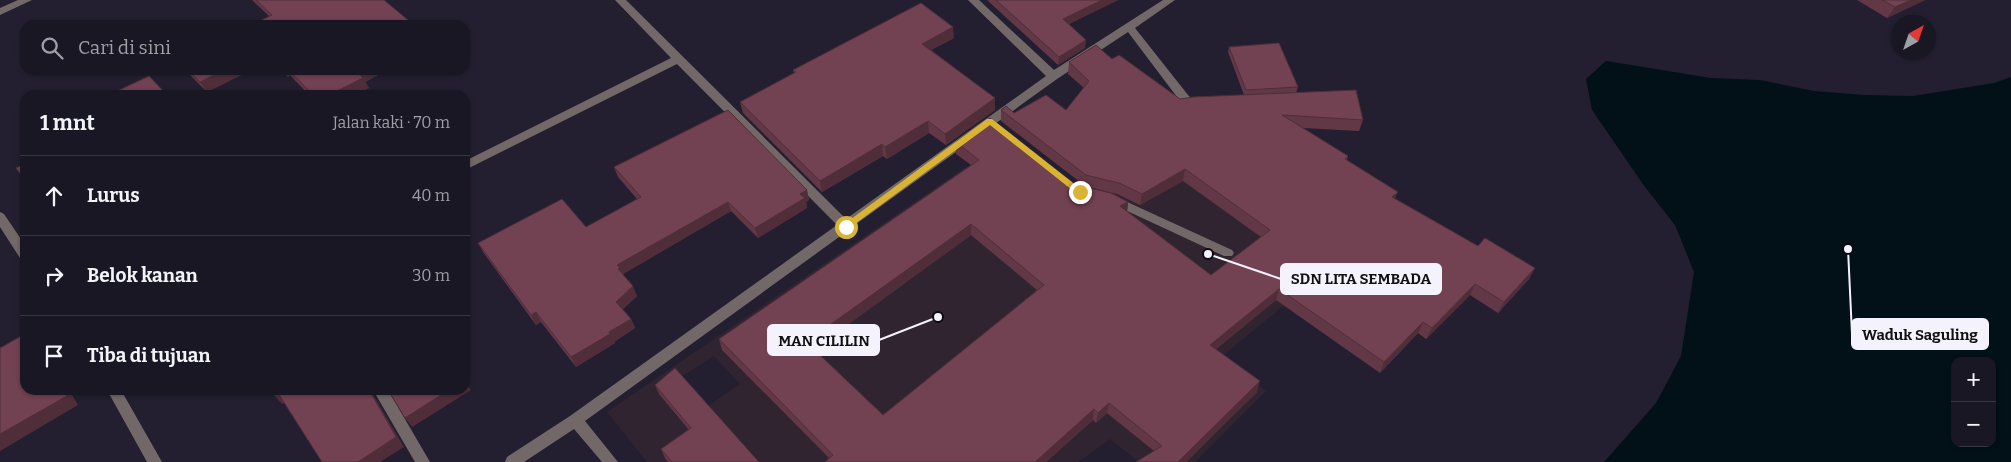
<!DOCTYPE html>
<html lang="id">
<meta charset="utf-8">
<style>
:root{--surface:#1a1724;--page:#23202c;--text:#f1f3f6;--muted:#9f9fa6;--line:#383641}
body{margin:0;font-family:Bitter,serif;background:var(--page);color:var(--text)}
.controls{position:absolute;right:15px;bottom:15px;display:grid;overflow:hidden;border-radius:10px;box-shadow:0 1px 4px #0004}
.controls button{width:45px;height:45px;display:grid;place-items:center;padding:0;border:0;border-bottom:1px solid var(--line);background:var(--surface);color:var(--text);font:25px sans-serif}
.compass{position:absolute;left:1891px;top:15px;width:45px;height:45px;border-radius:50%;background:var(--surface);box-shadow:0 1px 4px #0004;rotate:40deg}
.stop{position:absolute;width:15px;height:15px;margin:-11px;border:4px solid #d9b334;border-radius:50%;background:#fff}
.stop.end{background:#d9b334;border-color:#fff;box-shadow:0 1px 5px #0008}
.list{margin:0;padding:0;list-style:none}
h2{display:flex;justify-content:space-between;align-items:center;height:65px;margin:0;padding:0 20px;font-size:21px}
h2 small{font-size:16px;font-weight:400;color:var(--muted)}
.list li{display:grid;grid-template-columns:32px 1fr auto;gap:15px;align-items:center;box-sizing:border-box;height:80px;padding:0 20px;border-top:1px solid var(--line)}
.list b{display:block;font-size:19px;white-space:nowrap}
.list em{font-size:16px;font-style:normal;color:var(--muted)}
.icon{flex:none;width:28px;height:28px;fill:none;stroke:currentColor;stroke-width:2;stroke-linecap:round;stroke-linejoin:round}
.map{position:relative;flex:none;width:2011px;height:462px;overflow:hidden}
.search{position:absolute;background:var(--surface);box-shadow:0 1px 4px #0004;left:20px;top:20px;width:450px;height:55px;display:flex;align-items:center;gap:12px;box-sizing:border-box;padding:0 18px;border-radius:15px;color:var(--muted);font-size:19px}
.panel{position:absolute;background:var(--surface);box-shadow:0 1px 4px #0004;left:20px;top:90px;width:450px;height:305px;border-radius:15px}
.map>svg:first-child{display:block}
.education{fill:#312431;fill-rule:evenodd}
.water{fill:#011117;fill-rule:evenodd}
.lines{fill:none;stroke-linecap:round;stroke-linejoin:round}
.minor{fill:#736868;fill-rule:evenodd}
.wall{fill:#623847;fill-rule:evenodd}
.shaded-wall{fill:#502e39}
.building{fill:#724152;stroke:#502e39;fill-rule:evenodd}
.route{fill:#d9b334}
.leader{fill:none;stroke:#f4f2fd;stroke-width:2}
.callout-dot{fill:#f4f2fd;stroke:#0c0a11;stroke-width:2}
.callout{fill:#f4f2fd;stroke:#f4f2fd;stroke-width:2}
.callout-label{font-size:15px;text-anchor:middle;font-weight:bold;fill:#111}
</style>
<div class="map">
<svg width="2011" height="462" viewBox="0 0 2011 462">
<rect width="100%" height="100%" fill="#231f30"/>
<path class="education" d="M1135 148 1360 243 1221 357 1266 391 1195 462H1139L1110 439 1078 462H647L607 412 966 167 1089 257 1051 225ZM714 356 740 384 683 423 658 392Z"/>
<path class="water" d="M1606 61 1711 78 1760 80 1814 91 1865 95 1913 96 1994 83 2011 77V462H1604L1656 403 1681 356 1694 272 1675 225 1645 187 1592 110 1586 79ZM1955 361H1992V443H1955Z"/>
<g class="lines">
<g class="minor">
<polygon points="18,0 32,0 0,15 0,8"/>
<polygon points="615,0 626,0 846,219 1046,76 968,0 979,0 1054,70 1163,0 1175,0 1135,28 1188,95 1193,100 1202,101 1204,104 1198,108 1186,106 1180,101 1128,32 1057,79 852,227 850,230 846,232 585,421 618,462 602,462 574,429 524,462 505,462 507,457 570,416 837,225 677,64 465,170 465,161 671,58"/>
<polygon points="1114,196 1232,250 1234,253 1232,256 1224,256 1110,203 1108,200 1110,197"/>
<polygon points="0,212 4,214 25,245 25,260 20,258 0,227"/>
<polygon points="107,390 121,390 162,462 147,462"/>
<polygon points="373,390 388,390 430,462 415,462"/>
</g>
</g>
<g class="wall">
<polygon points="252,0 384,0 269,16"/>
<polygon points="987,0 1118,0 1069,24 1085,48 1058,65"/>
<polygon points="1857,0 1925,0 1887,18"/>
<polygon points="954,38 931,50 995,98 995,110 946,145 929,133 887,159 883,156 822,192 743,113 740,102 794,74 793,70"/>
<path d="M1229 47 1298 87 1296 93 1363 120 1359 131 1303 128 1348 156 1347 160 1395 199 1478 246 1535 268 1529 279 1498 313 1470 295 1426 339 1418 333 1380 373 1276 300 1216 349 1257 392 1186 462H1136L1154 451 1107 413 1096 423 1093 420 1046 462H825L829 458 722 350 719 339 971 165 956 154V142L1076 185 1128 202 1127 212 1211 275 1261 237 1183 181 1140 205 1117 194 1085 186 1001 121V110L1014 113 1066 110 1084 88 1068 74 1069 62 1112 59 1180 99 1244 95 1228 52ZM971 235 1037 290 883 415 814 349Z"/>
<polygon points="185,70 251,70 207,92"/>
<polygon points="281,70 387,70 365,82 369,88 355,95 309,95 290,75 288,77"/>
<polygon points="614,167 807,190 809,200 806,202 807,208 758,238 731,211 623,274 637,296 623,309 631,319 635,328 614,342 615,343 576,367 541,322 536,325 483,252 478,243 586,227 637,199 618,177"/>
<polygon points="655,385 759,462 668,462 665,458 661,449 689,430 659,394"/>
</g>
<g class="shaded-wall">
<polygon points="1102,0 1118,0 1063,27 1063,19"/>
<polygon points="1911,0 1925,0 1887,18 1895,7"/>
<polygon points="953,27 954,38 922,55 922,44"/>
<polygon points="1086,40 1085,48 1058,65 1059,57"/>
<polygon points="224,70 251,70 207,92 200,82"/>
<polygon points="284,70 287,70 290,75 288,77"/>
<polygon points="363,70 387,70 365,82 369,88 355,95 329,95 358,73"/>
<polygon points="995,98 995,110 946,145 945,134"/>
<polygon points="928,121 929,133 887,159 885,147"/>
<polygon points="882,144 883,156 822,192 820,181"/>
<polygon points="1185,169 1183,181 1140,205 1142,194"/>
<polygon points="807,190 809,200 806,202 807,208 758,238 755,228 800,194"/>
<polygon points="1398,192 1393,203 1392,197"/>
<polygon points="728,202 731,211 623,274 618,269 617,265"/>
<polygon points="1128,202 1127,213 1120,206"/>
<polygon points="971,224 971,235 809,353 806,342"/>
<polygon points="1535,268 1529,279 1498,313 1504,302"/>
<polygon points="1475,284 1470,295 1426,339 1432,328"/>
<polygon points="633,286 637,296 620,311 616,302"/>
<polygon points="1279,289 1276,300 1208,355 1210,345"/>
<polygon points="536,312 541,322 536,325 531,315"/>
<polygon points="631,319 635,328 614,342 615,343 576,367 571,357 609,332"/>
<polygon points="1423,322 1418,333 1380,373 1384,362"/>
<polygon points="1260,381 1257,392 1186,462 1178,462"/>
<polygon points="465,382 471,390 412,427 405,418 449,390 465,390"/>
<polygon points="64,390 69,390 78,405 0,451 0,434"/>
<polygon points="369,390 370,390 372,393 404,447 380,462 358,462"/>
<polygon points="278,393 286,402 282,404 274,395"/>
<polygon points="1109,403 1107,413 1096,423 1098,413"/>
<polygon points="1094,409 1093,420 1046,462 1035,462"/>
</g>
<g class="building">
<polygon points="256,0 384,0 414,25 251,25 272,15"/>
<polygon points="996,0 1102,0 1063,19 1086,40 1059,57"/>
<polygon points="1882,0 1911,0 1895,7"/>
<polygon points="921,3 953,27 922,44 995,98 945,134 928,121 885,147 882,144 820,181 740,102 796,72 793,70"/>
<polygon points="1279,43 1298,87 1246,90 1229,47"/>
<path d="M1096 45 1112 59 1119 55 1180 99 1193 97 1356 90 1363 120 1282 115 1348 156 1345 159 1398 192 1392 197 1478 246 1485 238 1535 268 1504 302 1475 284 1432 328 1423 322 1384 362 1279 289 1210 345 1260 381 1178 462H1136L1162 446 1109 403 1098 413 1094 409 1035 462H825L833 455 719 339 979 160 956 142 990 118 1076 185 1111 193 1128 202 1120 206 1211 275 1270 230 1185 169 1142 194 1119 183 1086 175 1001 110 1006 106 1014 113 1046 95 1066 110 1089 81 1069 62ZM971 224 1044 285 883 415 806 342Z"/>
<polygon points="188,70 224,70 200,82"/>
<polygon points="289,70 363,70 358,73 363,78 329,95 313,95"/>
<polygon points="149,76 167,95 109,95"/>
<polygon points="728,110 807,190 800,194 805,198 755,228 728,202 617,265 620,268 618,269 633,286 616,302 631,319 609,332 610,334 571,357 536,312 531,315 478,243 562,199 586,227 641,197 614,167"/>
<polygon points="25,164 25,180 16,168"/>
<polygon points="25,334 25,390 64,390 67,396 0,434 0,348"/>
<polygon points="675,368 759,462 672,462 661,449 691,428 655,385"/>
<polygon points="271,390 369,390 396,437 358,462 322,462 278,393 274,395"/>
<polygon points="388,390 449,390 405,418"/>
</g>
<polygon class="route" points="987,119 992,119 1082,190 1082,194 1077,194 990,125 848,229 843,229 843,225"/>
<path class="leader" d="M1208 254L1281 279M1848 249L1852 334M938 317L879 340"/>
<g class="callout-dot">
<circle cx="1208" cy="254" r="5"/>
<circle cx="1848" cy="249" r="5"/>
<circle cx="938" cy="317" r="5"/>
</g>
<g class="callout">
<rect x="1281" y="264" width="160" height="30" rx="5"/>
<rect x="1852" y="319" width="136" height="30" rx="5"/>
<rect x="768" y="325" width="111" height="30" rx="5"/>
</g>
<g class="callout-label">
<text x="1361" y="284">SDN LITA SEMBADA</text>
<text x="1920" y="340">Waduk Saguling</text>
<text x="824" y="346">MAN CILILIN</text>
</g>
</svg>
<div class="controls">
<button>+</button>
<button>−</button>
</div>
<svg class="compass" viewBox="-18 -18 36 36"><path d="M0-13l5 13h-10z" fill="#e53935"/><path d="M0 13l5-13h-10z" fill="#9f9fa6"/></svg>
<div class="stop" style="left:846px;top:227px"></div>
<div class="stop end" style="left:1080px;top:192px"></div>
<div class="search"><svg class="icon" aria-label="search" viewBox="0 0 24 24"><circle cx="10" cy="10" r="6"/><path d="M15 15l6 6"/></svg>Cari di sini</div>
<section class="panel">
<h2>1 mnt<small>Jalan kaki · 70 m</small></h2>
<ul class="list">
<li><svg class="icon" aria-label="ahead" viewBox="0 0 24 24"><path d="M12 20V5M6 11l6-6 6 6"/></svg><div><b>Lurus</b></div><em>40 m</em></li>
<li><svg class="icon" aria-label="right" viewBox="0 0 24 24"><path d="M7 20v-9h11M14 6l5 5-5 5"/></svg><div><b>Belok kanan</b></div><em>30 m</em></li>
<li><svg class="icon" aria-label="arrive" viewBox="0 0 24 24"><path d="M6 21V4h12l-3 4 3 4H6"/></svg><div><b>Tiba di tujuan</b></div></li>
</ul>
</section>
</div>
